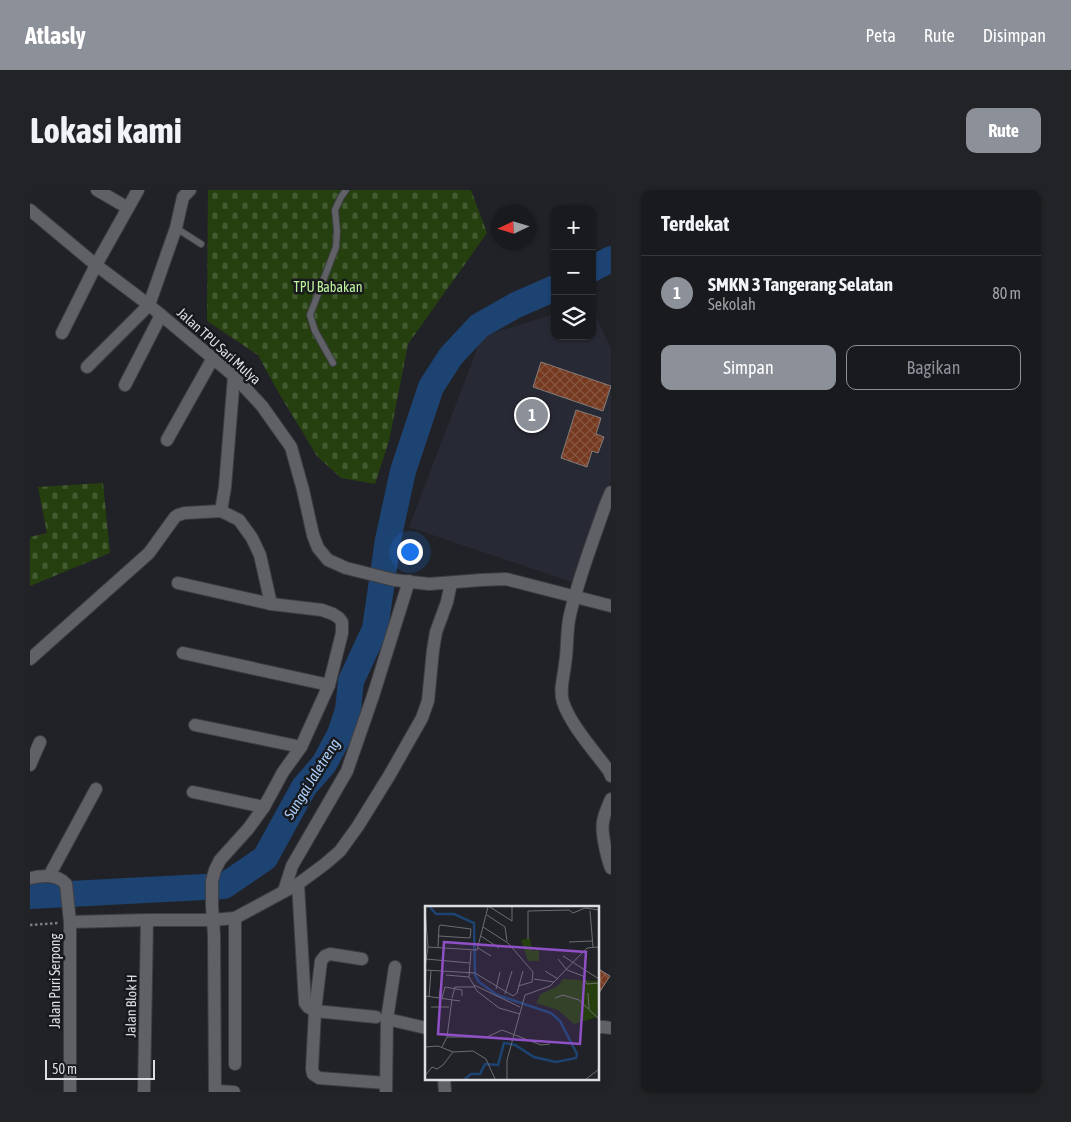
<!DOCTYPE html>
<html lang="id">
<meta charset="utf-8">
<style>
:root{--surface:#191a1d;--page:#222326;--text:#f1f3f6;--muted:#9fa1a4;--line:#37383b;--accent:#8c9099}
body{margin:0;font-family:"Asap Condensed",sans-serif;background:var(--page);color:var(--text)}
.controls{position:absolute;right:15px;top:15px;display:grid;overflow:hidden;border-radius:10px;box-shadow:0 1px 4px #0004}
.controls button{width:45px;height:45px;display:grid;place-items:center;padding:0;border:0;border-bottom:1px solid var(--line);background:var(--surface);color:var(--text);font:25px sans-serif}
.compass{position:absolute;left:461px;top:15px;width:45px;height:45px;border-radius:50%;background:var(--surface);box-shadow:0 1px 4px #0004;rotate:266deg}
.scale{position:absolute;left:15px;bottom:12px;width:110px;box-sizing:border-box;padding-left:5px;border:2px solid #dddee1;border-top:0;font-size:14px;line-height:18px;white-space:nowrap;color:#dddee1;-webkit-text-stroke:4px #18191d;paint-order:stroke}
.you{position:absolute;left:379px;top:361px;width:18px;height:18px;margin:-12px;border:4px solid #fff;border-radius:50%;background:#1a73e8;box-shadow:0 0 0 8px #1a73e833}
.badge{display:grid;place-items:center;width:32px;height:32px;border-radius:50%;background:var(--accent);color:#fff;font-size:16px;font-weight:700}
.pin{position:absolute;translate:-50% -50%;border:2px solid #fff;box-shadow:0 1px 5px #0006}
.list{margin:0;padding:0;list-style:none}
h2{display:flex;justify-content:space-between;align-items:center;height:65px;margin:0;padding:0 20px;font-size:21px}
h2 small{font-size:16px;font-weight:400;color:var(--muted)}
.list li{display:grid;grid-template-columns:32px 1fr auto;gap:15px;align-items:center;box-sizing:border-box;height:75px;padding:0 20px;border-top:1px solid var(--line)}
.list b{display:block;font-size:19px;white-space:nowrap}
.list p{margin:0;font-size:16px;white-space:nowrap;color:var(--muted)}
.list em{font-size:16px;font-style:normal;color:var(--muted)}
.actions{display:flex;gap:10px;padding:15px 20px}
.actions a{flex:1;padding:11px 0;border:1px solid var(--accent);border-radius:10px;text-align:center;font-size:18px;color:var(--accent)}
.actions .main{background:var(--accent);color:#fff}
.icon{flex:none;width:28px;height:28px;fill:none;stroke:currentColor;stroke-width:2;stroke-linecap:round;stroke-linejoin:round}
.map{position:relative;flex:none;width:581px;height:902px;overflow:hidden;border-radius:10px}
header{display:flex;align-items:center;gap:30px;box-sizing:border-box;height:70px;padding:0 25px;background:var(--accent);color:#fff}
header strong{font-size:24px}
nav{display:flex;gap:28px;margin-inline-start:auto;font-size:18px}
.intro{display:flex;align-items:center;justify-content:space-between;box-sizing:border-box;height:120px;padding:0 30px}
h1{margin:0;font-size:35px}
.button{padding:12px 22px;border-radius:10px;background:var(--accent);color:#fff;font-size:18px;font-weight:700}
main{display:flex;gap:30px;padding:0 30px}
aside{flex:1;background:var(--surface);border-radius:10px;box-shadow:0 1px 4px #0004}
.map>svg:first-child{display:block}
.built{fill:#272934}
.cemetery{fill:url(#cemetery-stones)}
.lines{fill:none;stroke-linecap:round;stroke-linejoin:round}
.river{stroke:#1d4372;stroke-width:26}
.building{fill:url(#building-cross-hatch);stroke:#847d7a}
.lane-casing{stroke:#3d3e42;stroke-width:8}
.street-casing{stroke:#3d3e42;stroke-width:14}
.path{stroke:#7d7e82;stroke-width:2.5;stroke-dasharray:2.5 2.5;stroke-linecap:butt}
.lane{stroke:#606167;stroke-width:6}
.street{stroke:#606167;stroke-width:12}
.labels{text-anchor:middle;stroke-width:5;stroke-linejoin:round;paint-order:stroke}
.park-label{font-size:14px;fill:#bef19d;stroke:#18191d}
.street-label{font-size:14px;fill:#dddee1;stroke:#18191d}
.water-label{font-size:15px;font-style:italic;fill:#aacdf9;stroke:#18191d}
.inset-river{fill:none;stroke:#1d4372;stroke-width:2.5}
.inset-road{fill:none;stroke:#6c6d71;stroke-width:1}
.view{fill:#8f50c6;fill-opacity:0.15;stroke:#8f50c6;stroke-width:2.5}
.inset-edge{fill:none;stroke:#dddee1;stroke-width:2.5}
</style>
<header>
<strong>Atlasly</strong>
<nav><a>Peta</a><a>Rute</a><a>Disimpan</a></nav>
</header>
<div class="intro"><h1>Lokasi kami</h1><a class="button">Rute</a></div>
<main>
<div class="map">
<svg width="581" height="902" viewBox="0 0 581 902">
<defs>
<pattern id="cemetery-stones" width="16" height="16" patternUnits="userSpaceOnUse" patternTransform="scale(1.25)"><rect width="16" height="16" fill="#25400e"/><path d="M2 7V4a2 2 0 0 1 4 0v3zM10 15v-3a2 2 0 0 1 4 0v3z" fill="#445b31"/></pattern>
<pattern id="building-cross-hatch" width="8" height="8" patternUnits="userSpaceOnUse" patternTransform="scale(1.25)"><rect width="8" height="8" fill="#753920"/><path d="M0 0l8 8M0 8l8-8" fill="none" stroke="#885540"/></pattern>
</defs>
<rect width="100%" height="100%" fill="#212227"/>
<polygon class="built" points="562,118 581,158 581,291 544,393 379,337 452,146 525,124 525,146 562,146"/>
<g class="cemetery">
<polygon points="178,0 441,0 457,43 378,154 359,251 345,294 311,288 287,266 247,200 228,165 177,131"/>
<polygon points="73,293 80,363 0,396 0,347 17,343 8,297"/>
</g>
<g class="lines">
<g class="river">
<polyline points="562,79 581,69"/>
<polyline points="0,706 194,696 235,668 274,597 294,574 310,544 318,520 321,491 345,439 358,350 373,281 401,197 421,166 449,136 486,115 525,98"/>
</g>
</g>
<g class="building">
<polygon points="511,172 581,196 573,221 503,197"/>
<polygon points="546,220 571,228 566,244 574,247 568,263 562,261 557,277 531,268"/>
<polygon points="567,778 580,786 567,806"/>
</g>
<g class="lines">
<defs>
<g id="lane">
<polyline points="146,38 171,54"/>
<polyline points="303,173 285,141 280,125 306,57 307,41 305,20 311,7 316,0"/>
</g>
<g id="street">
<polyline points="67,0 98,18"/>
<polyline points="0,20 66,75 119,115 204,186 232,216 261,257 273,300 283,345 288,358 298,370 316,378 364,390 399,394 451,390 476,389 581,416"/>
<polyline points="32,143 66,75 108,0"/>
<polyline points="57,177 119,115 146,38 153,7 160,0"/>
<polyline points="95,195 131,125"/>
<polyline points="137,250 183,168"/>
<path d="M581 302 575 316C563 351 548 389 540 425 536 441 538 458 535 474 534 487 529 499 533 512 540 534 565 562 579 581L581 586"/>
<polyline points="191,321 195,297 204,186"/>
<polyline points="148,393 241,414 292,420 303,424 309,428 312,432 312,443 299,495 271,557 253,582 234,617 218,639 190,670 185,680 182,691 182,716 184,745 185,902"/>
<polyline points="153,463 299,495"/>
<polyline points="0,469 119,363 145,327 148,325 155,323 191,321 209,330 222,348 230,365 241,414"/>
<polyline points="165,535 271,557"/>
<polyline points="0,575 10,552"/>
<polyline points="163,602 234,617"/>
<path d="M581 609C578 616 574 624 573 632 571 642 577 668 581 678"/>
<polyline points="19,686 66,599"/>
<path d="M0 688C13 686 26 683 36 694L40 732V902"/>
<polyline points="268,694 275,813 278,817 285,821 346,827"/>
<polyline points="254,701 262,676 317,581 343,506 379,391"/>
<polyline points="40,732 117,730 182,730 205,728 268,694 295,674 310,661 328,636 359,586 392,528 398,511 403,460 406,442 417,412 421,393"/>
<polyline points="332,769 300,764 295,766 291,771 285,821 282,879 283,884 289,888 356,893"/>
<polyline points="357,829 396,838"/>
<polyline points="567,837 574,837 581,838"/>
<polyline points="205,874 205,728"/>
<polyline points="414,888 415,902"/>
<polyline points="185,901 204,902"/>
<polyline points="114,902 117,730"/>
<polyline points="356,902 357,829 365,777"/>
</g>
</defs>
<use href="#lane" class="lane-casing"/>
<use href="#street" class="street-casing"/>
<polyline class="path" points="0,735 28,733"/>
<use href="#lane" class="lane"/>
<use href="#street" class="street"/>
</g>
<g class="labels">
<g class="park-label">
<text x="298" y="102">TPU Babakan</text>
</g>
<g class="street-label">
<text transform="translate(189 156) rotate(42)" y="5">Jalan TPU Sari Mulya</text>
<text transform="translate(25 791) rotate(-90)" y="5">Jalan Puri Serpong</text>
<text transform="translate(101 816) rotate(-89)" y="5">Jalan Blok H</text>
</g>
<g class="water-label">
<text transform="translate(282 589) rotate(-58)" y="5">Sungai Jaletreng</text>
</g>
</g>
<g transform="translate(395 716)">
<rect width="174" height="174" fill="#212227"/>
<path d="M105 32 107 45 114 44V55H103L96 34ZM138 73 174 75 172 111 149 118 133 104 111 97 116 88 133 80Z" fill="#25400e"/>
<path class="inset-river" d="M5 1 11 8H29L49 17 50 69 54 76 72 89 126 107 135 115 152 148 151 152 131 156 109 151 90 139 79 137 73 159 60 158 55 168H46L40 173"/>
<path class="inset-road" d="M65 1 87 15V1M0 4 3 41 52 44 63 1M165 5 168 41M62 9 80 21 82 35M58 21 83 37 108 66 107 76 93 80M56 30 74 42M103 33V5L144 4 148 7 160 2 174 4M144 36 167 35M13 41 14 21 15 19 46 23 45 32 14 30M53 42 66 50M46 45 44 71 52 85 74 102 95 108M138 50 174 73M1 53 45 57M133 53 142 64 158 70 162 78 174 77M0 62 3 41M0 64 50 67 88 90 92 87 98 65M120 65 133 73M21 69 44 71M109 73 129 76M49 79 95 101M71 83 75 66M163 87 164 103M80 88 87 65M0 90 35 95M4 91 6 65M14 92 18 66M17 92 20 81 37 84V90M27 92 30 81H49M130 92 138 89 154 94 174 113M6 101H24M22 131 27 93M0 141 13 140 28 146 48 145 61 153 70 173M17 141 22 131H62L77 124 116 139 125 138M0 170 7 161 12 163 18 159 28 146M82 173V154L100 89 125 80 162 42 174 41M161 173 173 164"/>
<path class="view" d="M19 36 161 46 155 138 13 128Z"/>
<rect width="174" height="174" class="inset-edge"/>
</g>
</svg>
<div class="controls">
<button>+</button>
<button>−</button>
<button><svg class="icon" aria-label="layers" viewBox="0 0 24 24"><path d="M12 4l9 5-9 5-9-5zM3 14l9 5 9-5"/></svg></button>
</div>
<svg class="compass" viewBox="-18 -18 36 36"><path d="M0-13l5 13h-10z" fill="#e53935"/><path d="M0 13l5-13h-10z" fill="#9fa1a4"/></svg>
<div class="scale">50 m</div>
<div class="you"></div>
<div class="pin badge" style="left:502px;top:225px">1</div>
</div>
<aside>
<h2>Terdekat<small></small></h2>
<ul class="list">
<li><span class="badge">1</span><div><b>SMKN 3 Tangerang Selatan</b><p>Sekolah</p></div><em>80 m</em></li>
</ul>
<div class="actions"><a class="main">Simpan</a><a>Bagikan</a></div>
</aside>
</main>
